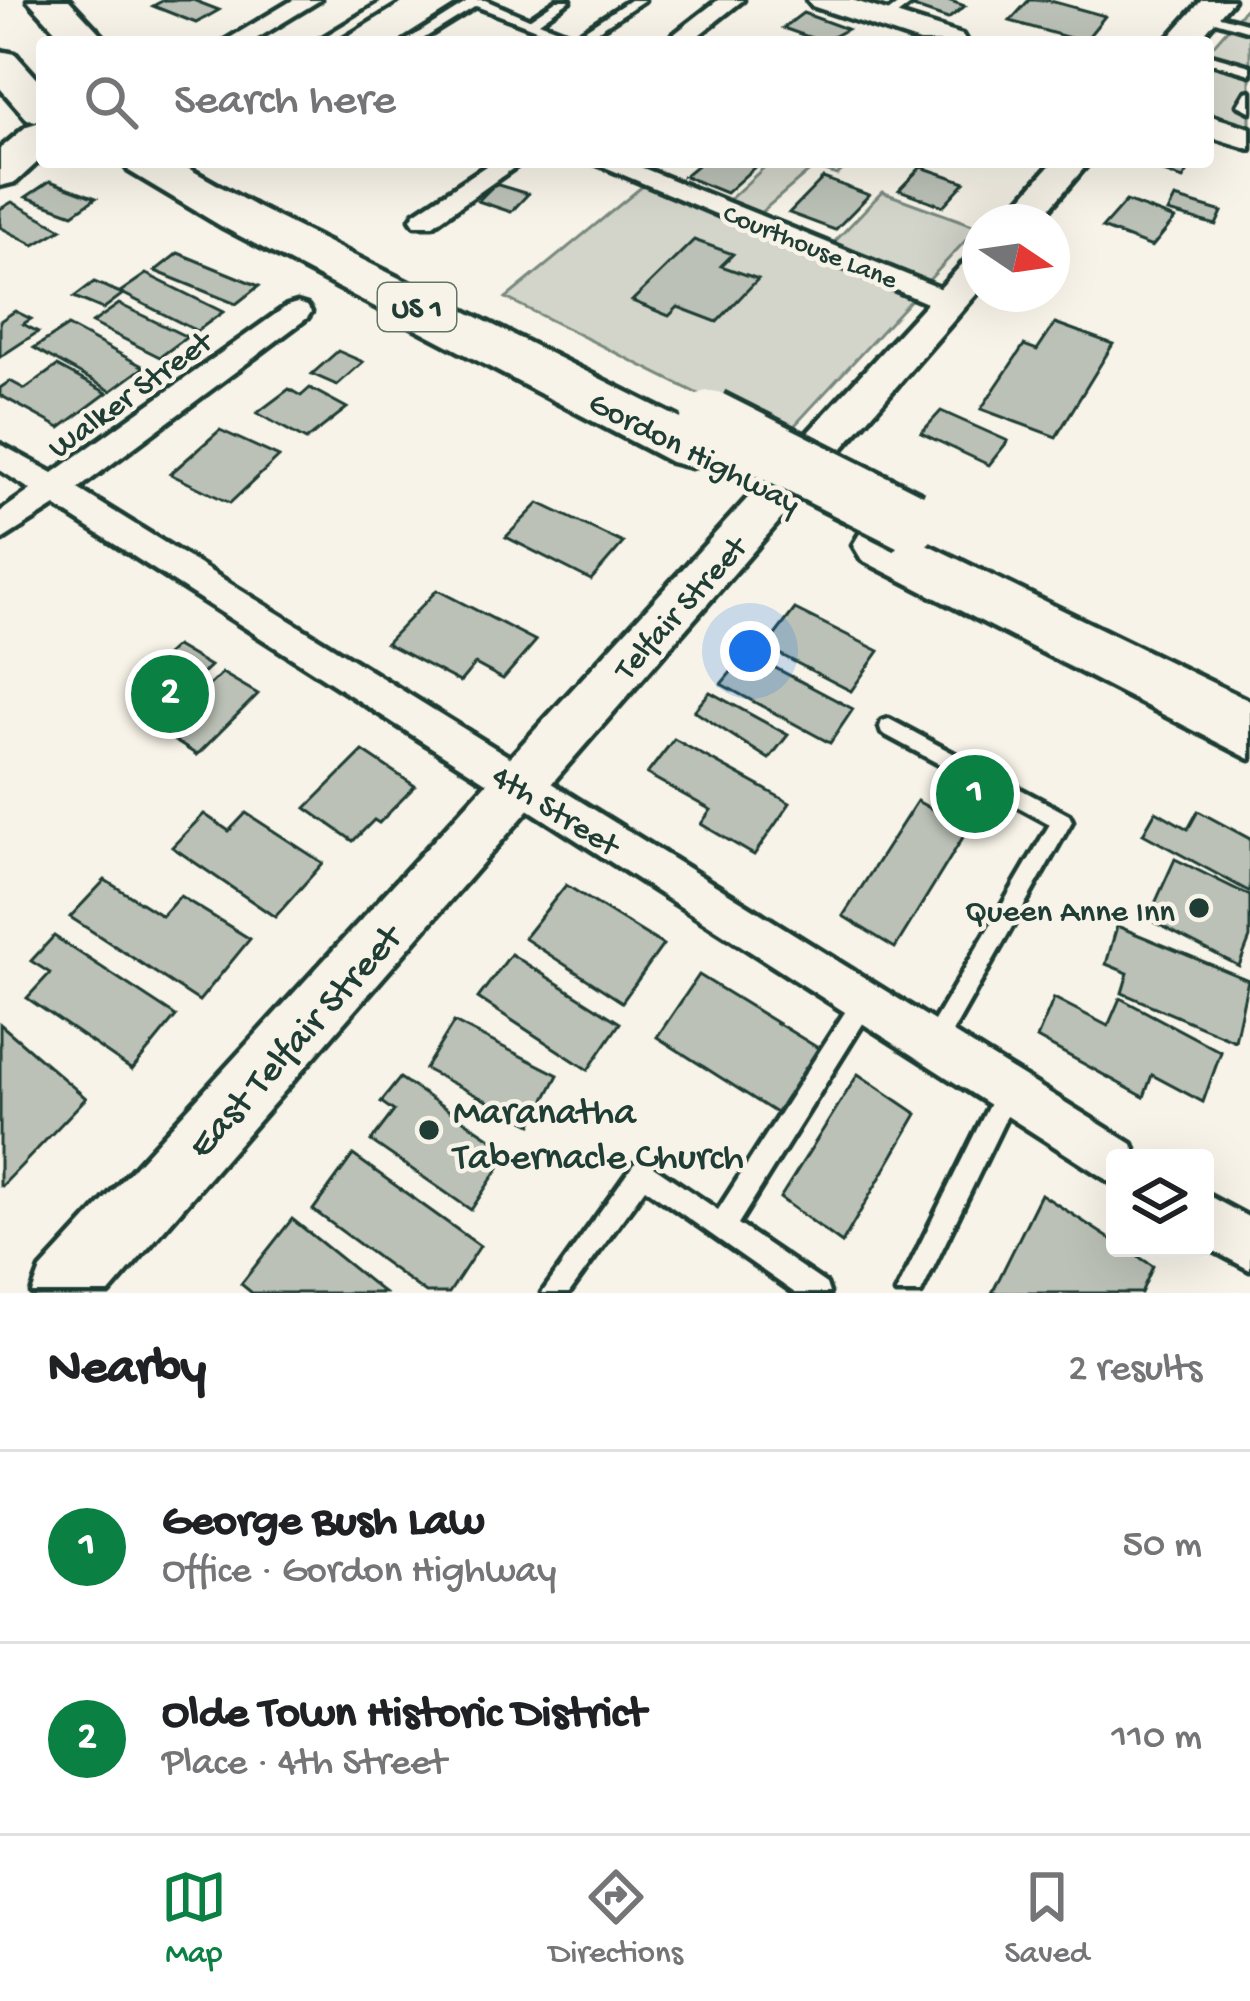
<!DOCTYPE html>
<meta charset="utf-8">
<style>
:root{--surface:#fff;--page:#f2f2f2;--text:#202124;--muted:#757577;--line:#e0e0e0;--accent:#0b8043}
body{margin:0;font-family:"Gochi Hand",sans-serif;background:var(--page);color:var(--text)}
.controls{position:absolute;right:36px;bottom:36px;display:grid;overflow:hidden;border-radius:12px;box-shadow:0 12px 48px #0002}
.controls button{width:108px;height:108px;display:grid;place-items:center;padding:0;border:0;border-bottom:3px solid var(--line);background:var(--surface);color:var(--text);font:60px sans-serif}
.compass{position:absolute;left:962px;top:204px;width:108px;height:108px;border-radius:50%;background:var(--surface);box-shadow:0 12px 48px #0002;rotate:103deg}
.you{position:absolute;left:750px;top:651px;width:42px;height:42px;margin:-30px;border:9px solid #fff;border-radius:50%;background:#1a73e8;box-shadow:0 0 0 18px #1a73e833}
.badge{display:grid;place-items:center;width:78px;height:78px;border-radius:50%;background:var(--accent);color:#fff;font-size:39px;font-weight:700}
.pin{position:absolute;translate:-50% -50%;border:6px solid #fff;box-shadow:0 3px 12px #0006}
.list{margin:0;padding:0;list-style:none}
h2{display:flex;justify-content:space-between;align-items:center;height:156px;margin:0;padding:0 48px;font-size:51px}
h2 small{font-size:39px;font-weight:400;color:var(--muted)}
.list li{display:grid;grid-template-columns:78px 1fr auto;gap:36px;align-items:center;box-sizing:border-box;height:192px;padding:0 48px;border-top:3px solid var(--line)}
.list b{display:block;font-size:45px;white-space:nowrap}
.list p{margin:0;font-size:39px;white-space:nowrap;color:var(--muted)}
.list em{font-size:39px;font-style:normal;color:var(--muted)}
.icon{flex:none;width:66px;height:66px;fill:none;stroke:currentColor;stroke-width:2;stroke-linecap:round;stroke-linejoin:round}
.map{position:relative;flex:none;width:1250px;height:1293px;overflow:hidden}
.search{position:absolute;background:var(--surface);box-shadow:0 12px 48px #0002;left:36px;right:36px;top:36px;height:132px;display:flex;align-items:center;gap:30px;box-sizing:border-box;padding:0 42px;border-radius:12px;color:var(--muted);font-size:45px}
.sheet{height:540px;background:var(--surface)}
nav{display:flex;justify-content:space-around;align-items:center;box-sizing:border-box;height:168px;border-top:3px solid var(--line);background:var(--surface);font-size:33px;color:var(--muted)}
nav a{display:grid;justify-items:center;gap:6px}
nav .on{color:var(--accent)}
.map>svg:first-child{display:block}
.green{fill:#d3d5ca;stroke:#79897f;stroke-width:3}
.building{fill:#bbc1b6;stroke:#1f3d34;stroke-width:3}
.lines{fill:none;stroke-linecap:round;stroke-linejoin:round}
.lane-casing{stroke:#1f3d34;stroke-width:9}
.street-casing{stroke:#1f3d34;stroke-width:9}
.secondary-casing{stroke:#1f3d34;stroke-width:9}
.highway-casing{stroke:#1f3d34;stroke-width:9}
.lane{fill:#f7f3e8;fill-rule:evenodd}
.street{fill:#f7f3e8;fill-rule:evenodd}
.secondary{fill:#f7f3e8;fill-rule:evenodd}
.highway{fill:#f7f3e8;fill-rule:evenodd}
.highway-bridge-casing{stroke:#1f3d34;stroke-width:68;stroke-linecap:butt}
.highway-bridge{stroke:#f7f3e8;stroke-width:58}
.poi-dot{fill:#1f3d34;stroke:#f7f3e8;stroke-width:4.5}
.labels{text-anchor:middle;stroke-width:9;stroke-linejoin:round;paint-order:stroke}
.far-street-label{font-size:27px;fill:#1f3d34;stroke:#f7f3e8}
.shield{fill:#f7f3e8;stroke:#60746a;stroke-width:3}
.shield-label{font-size:30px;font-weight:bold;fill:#1f3d34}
.street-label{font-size:33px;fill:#1f3d34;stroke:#f7f3e8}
.poi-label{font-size:33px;fill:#1f3d34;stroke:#f7f3e8;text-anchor:end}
.near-street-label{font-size:39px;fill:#1f3d34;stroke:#f7f3e8}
.near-poi-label{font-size:39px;fill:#1f3d34;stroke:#f7f3e8;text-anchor:start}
</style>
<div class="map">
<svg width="1250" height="1293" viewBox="0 0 1250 1293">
<rect width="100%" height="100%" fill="#f7f3e8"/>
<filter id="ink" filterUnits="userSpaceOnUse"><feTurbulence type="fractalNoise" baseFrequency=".00833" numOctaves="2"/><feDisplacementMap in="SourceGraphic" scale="24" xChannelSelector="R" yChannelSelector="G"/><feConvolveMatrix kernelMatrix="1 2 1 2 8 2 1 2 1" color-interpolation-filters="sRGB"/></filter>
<g filter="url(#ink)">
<g class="green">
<polygon points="1250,3 1250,128 1208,114 1208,51"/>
<polygon points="770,162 851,162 837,175 814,167 746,225 820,257 882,192 978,227 784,437 506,298 644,185 715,213"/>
</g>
<g class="building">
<polygon points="164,0 193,0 219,10 196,23 153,6"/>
<polygon points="922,0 948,0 965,6 948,19 913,7"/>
<polygon points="1029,0 1047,0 1105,16 1084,42 1010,21"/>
<polygon points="803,13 847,29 823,42 783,28"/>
<polygon points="701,162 756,162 759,163 726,193 684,176"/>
<polygon points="1136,162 1194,162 1183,179"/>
<polygon points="921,167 965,182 943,206 899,190"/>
<polygon points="823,178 869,195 835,230 789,213"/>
<polygon points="50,181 96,198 73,214 26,197"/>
<polygon points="495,184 528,194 511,212 478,201"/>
<polygon points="1175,198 1222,212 1216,225 1168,212"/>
<polygon points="1126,201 1175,219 1152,247 1102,228"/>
<polygon points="12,202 62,229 34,245 0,227 0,209"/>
<polygon points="694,240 733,254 721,266 758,279 717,322 678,307 669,316 632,301"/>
<polygon points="178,253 259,286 236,304 155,271"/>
<polygon points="146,274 223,312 197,331 120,292"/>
<polygon points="94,282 123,294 103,309 74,297"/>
<polygon points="119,304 187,337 160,357 92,323"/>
<polygon points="15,311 31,319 23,324 38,332 0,357 0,321"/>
<polygon points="1055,323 1113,344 1056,437 981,409 1024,345 1037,350"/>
<polygon points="68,326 144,367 111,391 34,348"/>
<polygon points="338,351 363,362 337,385 312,374"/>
<polygon points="57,366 107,393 60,428 0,395 0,388 10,381 25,389"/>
<polygon points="310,388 347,408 306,440 257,413 289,389 301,396"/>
<polygon points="941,411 1008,441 989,465 921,433"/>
<polygon points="220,430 279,457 230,503 170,474"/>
<polygon points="539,503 623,543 591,580 506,537"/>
<polygon points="437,590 536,641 503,679 475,664 460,682 386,643"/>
<polygon points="795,609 879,651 851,691 766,647"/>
<polygon points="176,646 210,666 180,694 146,673"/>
<polygon points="747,653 853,709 830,743 721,684"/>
<polygon points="222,673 258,694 197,755 161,732"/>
<polygon points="710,692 788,735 769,759 694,711"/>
<polygon points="674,739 790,803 754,855 701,824 711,810 647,774"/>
<polygon points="363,751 415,786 379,823 374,820 353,841 306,808"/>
<polygon points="917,801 968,829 895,948 843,916"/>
<polygon points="1156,811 1188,829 1198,811 1250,839 1250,892 1143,834"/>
<polygon points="246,813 323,863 275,917 172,847 204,814 229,831"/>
<polygon points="1175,859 1250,896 1250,938 1239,966 1148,919"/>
<polygon points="105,880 162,916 180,896 250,939 199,1001 70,917"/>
<polygon points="566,885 663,945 622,1002 524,938"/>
<polygon points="1117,926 1248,980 1235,1041 1122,993 1128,973 1106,964"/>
<polygon points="54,936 176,1016 132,1070 27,998 50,973 31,961"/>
<polygon points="511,954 620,1023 588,1070 478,998"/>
<polygon points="699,975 823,1051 784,1118 657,1037"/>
<polygon points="1054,998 1108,1026 1120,998 1221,1052 1203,1102 1152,1075 1144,1097 1037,1038"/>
<polygon points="454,1022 558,1075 532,1124 425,1069"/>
<polygon points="0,1024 86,1098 2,1186 0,1185"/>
<polygon points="858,1074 917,1114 842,1243 780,1198"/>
<polygon points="400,1078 510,1151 471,1210 371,1141 394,1111 381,1102"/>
<polygon points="353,1155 480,1246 449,1293 426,1293 313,1210"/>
<polygon points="1041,1194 1115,1242 1115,1248 1125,1248 1153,1266 1141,1293 992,1293"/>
<polygon points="292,1219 384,1293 252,1293 241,1284"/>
</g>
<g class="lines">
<defs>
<g id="lane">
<polygon points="385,0 399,0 330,42 316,42"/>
<polygon points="463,0 485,0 529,19 557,0 570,0 539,22 575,36 630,0 644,0 585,39 587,42 570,42 476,6 418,42 404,42 466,3"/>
<polygon points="904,0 917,0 888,22 880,22 880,18"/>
<polygon points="1205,12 1250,24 1250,31 1201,17 1201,13"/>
<polygon points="1208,54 1250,66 1250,74 1208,62"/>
<polygon points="1250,91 1250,111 1238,105 1246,92"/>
<polygon points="889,719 1069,815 1072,821 940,1054 932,1057 924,1054 921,1046 924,1038 1050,824 882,733 880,727 882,721"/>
<polygon points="864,992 872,995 875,1002 872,1009 738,1224 826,1284 829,1293 795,1293 645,1188 569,1293 542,1293 634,1164 642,1160 650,1164 718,1210 856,995"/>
<polygon points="1007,1082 1015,1085 1018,1093 921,1293 896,1293 999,1085"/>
</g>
<g id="street">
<polygon points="293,0 320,0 251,42 223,42"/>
<polygon points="718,0 743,0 690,42 664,42"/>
<polygon points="492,162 522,162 433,225 415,225 411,219 415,213"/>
<polygon points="593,162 628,162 959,296 963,302 959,308 939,308"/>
<polygon points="297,303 307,306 311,312 307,318 78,489 1132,1144 1137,1158 1115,1158 1115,1185 55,506 0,541 0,512 31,490 0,470 0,444 53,473 287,306"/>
<polygon points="1205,1194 1250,1218 1250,1270 1205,1246"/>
</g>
<g id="secondary">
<polygon points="807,0 852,0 962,35 966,42 920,42 812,6"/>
<polygon points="1202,0 1233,0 1197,42 1165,42"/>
<polygon points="1208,115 1250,128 1250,149 1208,136"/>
<polygon points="1053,162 1089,162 1038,222 1001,222"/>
<polygon points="980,256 980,290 109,1293 32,1293 41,1269 967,259"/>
</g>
<g id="highway">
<polygon points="28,0 69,0 108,42 66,42"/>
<polygon points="0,51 15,54 42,84 42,158 16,182 0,186 0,149 27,126 40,122 27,119 0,88"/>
<polygon points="123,162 177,162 255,206 711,434 719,448 711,462 691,467 671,462 221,226 129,171"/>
<polygon points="883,523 1250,701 1250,759 862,560 853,545 862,530"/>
</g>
</defs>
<use href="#lane" class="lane-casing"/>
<use href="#street" class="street-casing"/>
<use href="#secondary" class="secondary-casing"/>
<use href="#highway" class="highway-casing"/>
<use href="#lane" class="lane"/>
<use href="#street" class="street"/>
<use href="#secondary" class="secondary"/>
<use href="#highway" class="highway"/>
<defs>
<polyline id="highway-bridge" points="710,420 910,521"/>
</defs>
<use href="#highway-bridge" class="highway-bridge-casing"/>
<use href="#highway-bridge" class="highway-bridge"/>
</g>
</g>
<g class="poi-dot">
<circle cx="1199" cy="908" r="12"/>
<circle cx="429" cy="1130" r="12"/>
</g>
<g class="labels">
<g class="far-street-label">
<text transform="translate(811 245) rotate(22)" y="9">Courthouse Lane</text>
</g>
<rect class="shield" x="378" y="283" width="78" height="48" rx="9"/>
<g class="shield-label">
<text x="417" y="317">US 1</text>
</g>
<g class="street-label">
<text transform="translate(128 392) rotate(-36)" y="12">Walker Street</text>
<text transform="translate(696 450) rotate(27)" y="12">Gordon Highway</text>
<text transform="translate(678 606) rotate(-48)" y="12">Telfair Street</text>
<text transform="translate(557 808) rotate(32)" y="12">4th Street</text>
</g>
<g class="poi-label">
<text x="1175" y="920">Queen Anne Inn</text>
</g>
<g class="near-street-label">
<text transform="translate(292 1039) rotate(-48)" y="14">East Telfair Street</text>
</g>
<g class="near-poi-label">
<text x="453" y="1122">Maranatha<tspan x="453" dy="45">Tabernacle Church</tspan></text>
</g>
</g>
</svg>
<div class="controls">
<button><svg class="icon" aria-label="layers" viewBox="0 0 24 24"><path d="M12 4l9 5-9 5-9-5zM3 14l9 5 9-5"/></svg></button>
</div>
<svg class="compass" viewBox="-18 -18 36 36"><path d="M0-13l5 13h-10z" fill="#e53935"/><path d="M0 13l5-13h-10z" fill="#757577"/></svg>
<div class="you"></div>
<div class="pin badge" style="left:975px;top:794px">1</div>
<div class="pin badge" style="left:170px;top:694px">2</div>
<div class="search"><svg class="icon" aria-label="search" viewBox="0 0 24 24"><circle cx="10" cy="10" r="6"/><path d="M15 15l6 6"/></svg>Search here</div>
</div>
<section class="sheet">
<h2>Nearby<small>2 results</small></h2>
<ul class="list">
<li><span class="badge">1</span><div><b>George Bush Law</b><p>Office · Gordon Highway</p></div><em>50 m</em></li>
<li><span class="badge">2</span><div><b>Olde Town Historic District</b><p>Place · 4th Street</p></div><em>110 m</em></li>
</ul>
</section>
<nav>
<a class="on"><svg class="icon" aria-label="map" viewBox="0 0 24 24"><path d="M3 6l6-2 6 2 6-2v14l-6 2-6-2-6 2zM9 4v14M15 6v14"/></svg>Map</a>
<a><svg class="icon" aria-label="directions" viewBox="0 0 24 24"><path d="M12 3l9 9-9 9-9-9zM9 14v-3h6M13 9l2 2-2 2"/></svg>Directions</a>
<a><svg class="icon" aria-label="saved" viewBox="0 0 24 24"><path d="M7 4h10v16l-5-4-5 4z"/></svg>Saved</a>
</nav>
